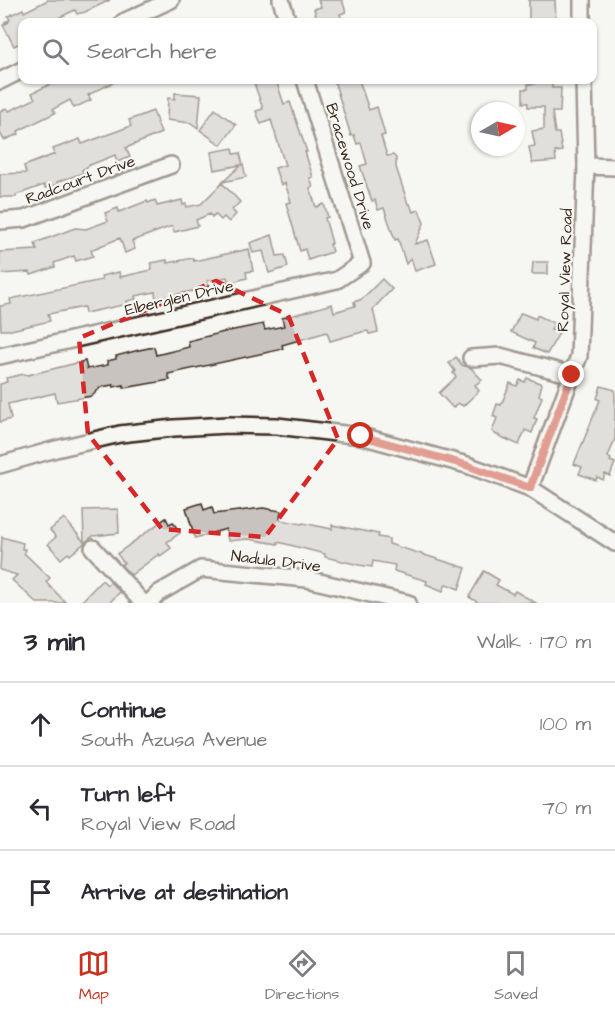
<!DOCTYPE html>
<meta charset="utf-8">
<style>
:root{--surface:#fff;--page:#f7f7f7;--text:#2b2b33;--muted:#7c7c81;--line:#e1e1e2;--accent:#c8321e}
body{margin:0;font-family:"Architects Daughter",sans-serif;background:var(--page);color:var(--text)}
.compass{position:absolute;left:471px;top:102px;width:54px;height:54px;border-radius:50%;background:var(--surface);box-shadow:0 2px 4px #0004;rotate:81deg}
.stop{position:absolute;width:18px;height:18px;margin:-14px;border:4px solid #c8321e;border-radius:50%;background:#fff}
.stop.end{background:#c8321e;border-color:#fff;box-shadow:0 2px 6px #0008}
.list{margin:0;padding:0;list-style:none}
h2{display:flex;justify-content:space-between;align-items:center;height:78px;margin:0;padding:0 24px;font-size:26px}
h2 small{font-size:20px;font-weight:400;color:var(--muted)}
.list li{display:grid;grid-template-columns:39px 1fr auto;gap:18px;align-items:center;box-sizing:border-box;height:84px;padding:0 24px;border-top:2px solid var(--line)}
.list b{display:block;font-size:22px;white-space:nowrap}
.list p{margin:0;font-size:20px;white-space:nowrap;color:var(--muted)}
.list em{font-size:20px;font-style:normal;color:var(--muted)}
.icon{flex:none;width:33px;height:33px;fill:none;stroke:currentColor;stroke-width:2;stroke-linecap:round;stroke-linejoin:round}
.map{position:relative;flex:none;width:615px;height:603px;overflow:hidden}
.search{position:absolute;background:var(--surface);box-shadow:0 2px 4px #0004;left:18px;right:18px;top:18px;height:66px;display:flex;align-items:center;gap:15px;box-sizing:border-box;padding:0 21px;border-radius:12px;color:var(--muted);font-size:22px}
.sheet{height:330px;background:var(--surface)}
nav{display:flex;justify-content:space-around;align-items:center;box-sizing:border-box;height:84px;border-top:2px solid var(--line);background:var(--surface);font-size:16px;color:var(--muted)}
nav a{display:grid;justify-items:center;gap:3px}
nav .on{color:var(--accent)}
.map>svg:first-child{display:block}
.building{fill:#c8c3be;stroke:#3b2a1e;stroke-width:1.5}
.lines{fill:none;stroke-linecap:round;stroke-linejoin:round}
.minor-casing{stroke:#3b2a1e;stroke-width:20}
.minor{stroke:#f6f6f2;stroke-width:15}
.route{stroke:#c8321e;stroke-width:8}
.marked{fill:none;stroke:#d62828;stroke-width:4.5;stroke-dasharray:12 8;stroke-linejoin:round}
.labels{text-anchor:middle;stroke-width:4.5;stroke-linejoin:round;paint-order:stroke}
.street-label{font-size:16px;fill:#3b2a1e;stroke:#f6f6f2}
</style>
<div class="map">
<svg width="615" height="603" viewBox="0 0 615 603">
<rect width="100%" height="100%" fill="#f6f6f2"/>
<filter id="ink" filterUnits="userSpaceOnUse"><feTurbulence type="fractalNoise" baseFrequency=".0167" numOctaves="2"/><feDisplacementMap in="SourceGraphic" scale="12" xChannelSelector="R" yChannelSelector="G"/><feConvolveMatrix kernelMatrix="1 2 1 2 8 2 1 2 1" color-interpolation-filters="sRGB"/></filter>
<g filter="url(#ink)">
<g class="building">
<polygon points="48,0 110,0 85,12 77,14 75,10 56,19 58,22 22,22 22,42 14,46 3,25 9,22 4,22 10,20 8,16 23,9 24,12"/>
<polygon points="318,0 342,0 346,12 340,14 342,20 333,22 318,22 314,9 321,7"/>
<polygon points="529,0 555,0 556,22 529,22"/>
<polygon points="59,80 118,80 88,95 91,100 74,108 70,100 53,109 55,113 18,131 19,134 4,140 0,133 0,111 7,108 9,111 35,99 32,93"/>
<polygon points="253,80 276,80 284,104 290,102 307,152 305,152 313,177 310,178 313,187 310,188 316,207 324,204 328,217 325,218 332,243 330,244 332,252 308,260 305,249 300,251 286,203 291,202 285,183 281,185 275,168 285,165 271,120 261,124 256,111 263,109"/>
<polygon points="334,80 359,80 369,110 377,107 385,135 381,136 387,156 393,155 396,158 396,167 408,204 410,204 413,212 419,210 424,223 415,244 428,240 436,264 415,271 411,258 406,264 398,239 395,240 384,208 378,210 375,200 372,201 360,166 367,164 361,143 357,144 354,135 351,136"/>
<polygon points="552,80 552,88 561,88 560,112 552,112 555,133 559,133 562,151 555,152 556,161 532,163 529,147 535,146 532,131 544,129 544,107 528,107 528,103 523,103 523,89 528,89 528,84 534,84 534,81"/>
<polygon points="175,93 201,95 198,128 191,123 167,120 168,98 175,99"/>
<polygon points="215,109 236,125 221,145 200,130"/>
<polygon points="153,111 161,133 126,148 130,157 117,162 115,155 90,165 82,170 83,173 57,182 58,184 45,188 44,185 16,195 16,197 0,197 0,174 26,173 24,166 55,154 53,149 80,139 82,144 131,126 129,120"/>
<polygon points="233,148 234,154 240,153 246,177 223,182 241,165 214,170 211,152"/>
<polygon points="222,183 240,202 232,210 236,214 229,222 224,217 221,220 215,214 212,217 210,214 196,220 198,226 174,232 172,226 132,241 135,249 125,253 120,238 93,249 91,250 93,256 76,261 74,256 54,263 55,267 31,275 30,272 0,274 0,252 37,250 35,243 75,228 86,229 108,221 105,213 118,208 119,212 147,201 148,203 155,200 157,206 182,200 183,205 186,204 187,207 201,204"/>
<polygon points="272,235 277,256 285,255 288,267 269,273 263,251 253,253 250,243"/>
<polygon points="249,249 253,271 246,272 247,278 229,283 227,277 207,281 209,287 201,289 156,299 155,292 135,296 136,299 127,301 128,304 85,313 84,307 48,314 50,321 11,330 1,330 0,306 11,304 10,299 102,280 101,276 119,272 120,277 152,270 151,263 167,260 167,263 193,258 194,261"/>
<polygon points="533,262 548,262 548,274 532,274"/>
<polygon points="382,279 392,289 373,309 378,332 369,334 368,331 362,332 330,341 327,332 282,345 283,349 168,374 170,380 124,388 124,385 113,387 113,385 101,387 92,396 57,402 55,393 8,404 11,419 0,422 0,384 7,382 6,378 24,374 28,375 85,361 87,369 108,365 107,361 116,359 116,356 139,350 154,347 156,355 189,347 188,341 224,332 263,324 265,330 284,326 282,318 294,315 332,304 334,312 355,306 354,302 362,299"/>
<polygon points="521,313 536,319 537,315 554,323 551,330 559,333 547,354 533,348 535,343 511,332"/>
<polygon points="456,357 462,365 471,368 482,380 475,385 479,391 463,406 458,403 453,408 439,393 456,377 453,373 455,371 449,363"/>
<polygon points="527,378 542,384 539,395 542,397 534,418 537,419 532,433 525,430 519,445 495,434 492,431 497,418 493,416 497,404 501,405 510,383 517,386 520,380 525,382"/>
<polygon points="601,386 615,390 615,439 608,457 611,459 610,461 615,463 610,476 605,474 603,480 597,477 596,480 579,474 582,467 574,464 600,400 597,399"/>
<polygon points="202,503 204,510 212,507 214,514 263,508 281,511 280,520 302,524 303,523 332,529 332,525 379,534 378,537 389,539 389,544 466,568 459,589 446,584 443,591 426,584 427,581 394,571 395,565 373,561 372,567 359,565 325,557 325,554 278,542 278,544 248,539 228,541 226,529 195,538 186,508"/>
<polygon points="118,509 119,533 93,536 70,555 68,553 61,559 48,544 56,537 50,530 64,518 84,542 83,510"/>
<polygon points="166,518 169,524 173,522 180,533 167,542 171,548 160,556 159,554 131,575 121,565 124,563 117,554"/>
<polygon points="2,537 23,543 22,549 25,549 24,553 50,578 46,582 66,603 37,603 12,580 17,575 0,570"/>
<polygon points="484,571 499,580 496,585 513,594 515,591 536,603 479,603 469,597"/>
<polygon points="102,580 107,585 110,582 120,592 109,603 80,603"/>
</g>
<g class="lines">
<defs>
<g id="minor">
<polyline points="281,0 288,22"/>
<polyline points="582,0 582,22"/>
<polyline points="123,22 171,0"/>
<polyline points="0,81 22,70"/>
<polyline points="586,166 615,167"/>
<polyline points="0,221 24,219 171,165"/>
<polyline points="0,356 337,280 362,263 305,80"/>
<polyline points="471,358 500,356 572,375"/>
<polyline points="0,465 56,449 120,434 174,428 228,425 277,426 361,436 467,465 530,488 615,543"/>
<polyline points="530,488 579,356 586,166 584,80"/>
<polyline points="93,548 143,603"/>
<polyline points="149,603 159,593 201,569 307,579 408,603"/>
</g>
</defs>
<use href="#minor" class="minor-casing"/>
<use href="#minor" class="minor"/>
</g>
</g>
<g class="lines" filter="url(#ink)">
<polyline class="route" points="361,436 466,465 530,488 572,375"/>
</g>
<path d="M0 0H615V603H0ZM216 281 288 315 338 439 265 537 162 529 88 434 79 338Z" fill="#f6f6f2" fill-opacity=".55" fill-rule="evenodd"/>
<path class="marked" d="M216 281 288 315 338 439 265 537 162 529 88 434 79 338Z"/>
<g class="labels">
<g class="street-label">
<text transform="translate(351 166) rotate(73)" y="6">Bracewood Drive</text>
<text transform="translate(80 179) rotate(-20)" y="6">Radcourt Drive</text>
<text transform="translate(564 270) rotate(-88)" y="6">Royal View Road</text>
<text transform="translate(179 297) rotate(-13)" y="6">Elberglen Drive</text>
<text transform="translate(276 560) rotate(7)" y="6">Nadula Drive</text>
</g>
</g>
</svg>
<svg class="compass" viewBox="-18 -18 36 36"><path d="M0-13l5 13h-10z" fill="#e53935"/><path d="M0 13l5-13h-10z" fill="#7c7c81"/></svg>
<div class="stop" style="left:361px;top:436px"></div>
<div class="stop end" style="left:572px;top:375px"></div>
<div class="search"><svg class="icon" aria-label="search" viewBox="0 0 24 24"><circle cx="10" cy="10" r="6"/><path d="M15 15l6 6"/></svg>Search here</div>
</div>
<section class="sheet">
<h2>3 min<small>Walk · 170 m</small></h2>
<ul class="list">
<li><svg class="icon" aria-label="ahead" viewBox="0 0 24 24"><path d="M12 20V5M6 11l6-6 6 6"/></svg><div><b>Continue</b><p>South Azusa Avenue</p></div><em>100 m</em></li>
<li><svg class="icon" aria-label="left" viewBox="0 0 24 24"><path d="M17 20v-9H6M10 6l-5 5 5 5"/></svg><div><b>Turn left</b><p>Royal View Road</p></div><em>70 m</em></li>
<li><svg class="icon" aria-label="arrive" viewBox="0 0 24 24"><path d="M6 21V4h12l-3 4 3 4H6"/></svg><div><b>Arrive at destination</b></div></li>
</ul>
</section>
<nav>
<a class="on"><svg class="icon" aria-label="map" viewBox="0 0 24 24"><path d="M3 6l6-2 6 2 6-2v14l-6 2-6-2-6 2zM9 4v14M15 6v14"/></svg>Map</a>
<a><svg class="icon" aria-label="directions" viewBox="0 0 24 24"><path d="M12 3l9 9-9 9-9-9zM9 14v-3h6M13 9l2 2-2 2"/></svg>Directions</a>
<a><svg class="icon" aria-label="saved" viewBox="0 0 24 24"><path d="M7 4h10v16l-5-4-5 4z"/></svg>Saved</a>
</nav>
